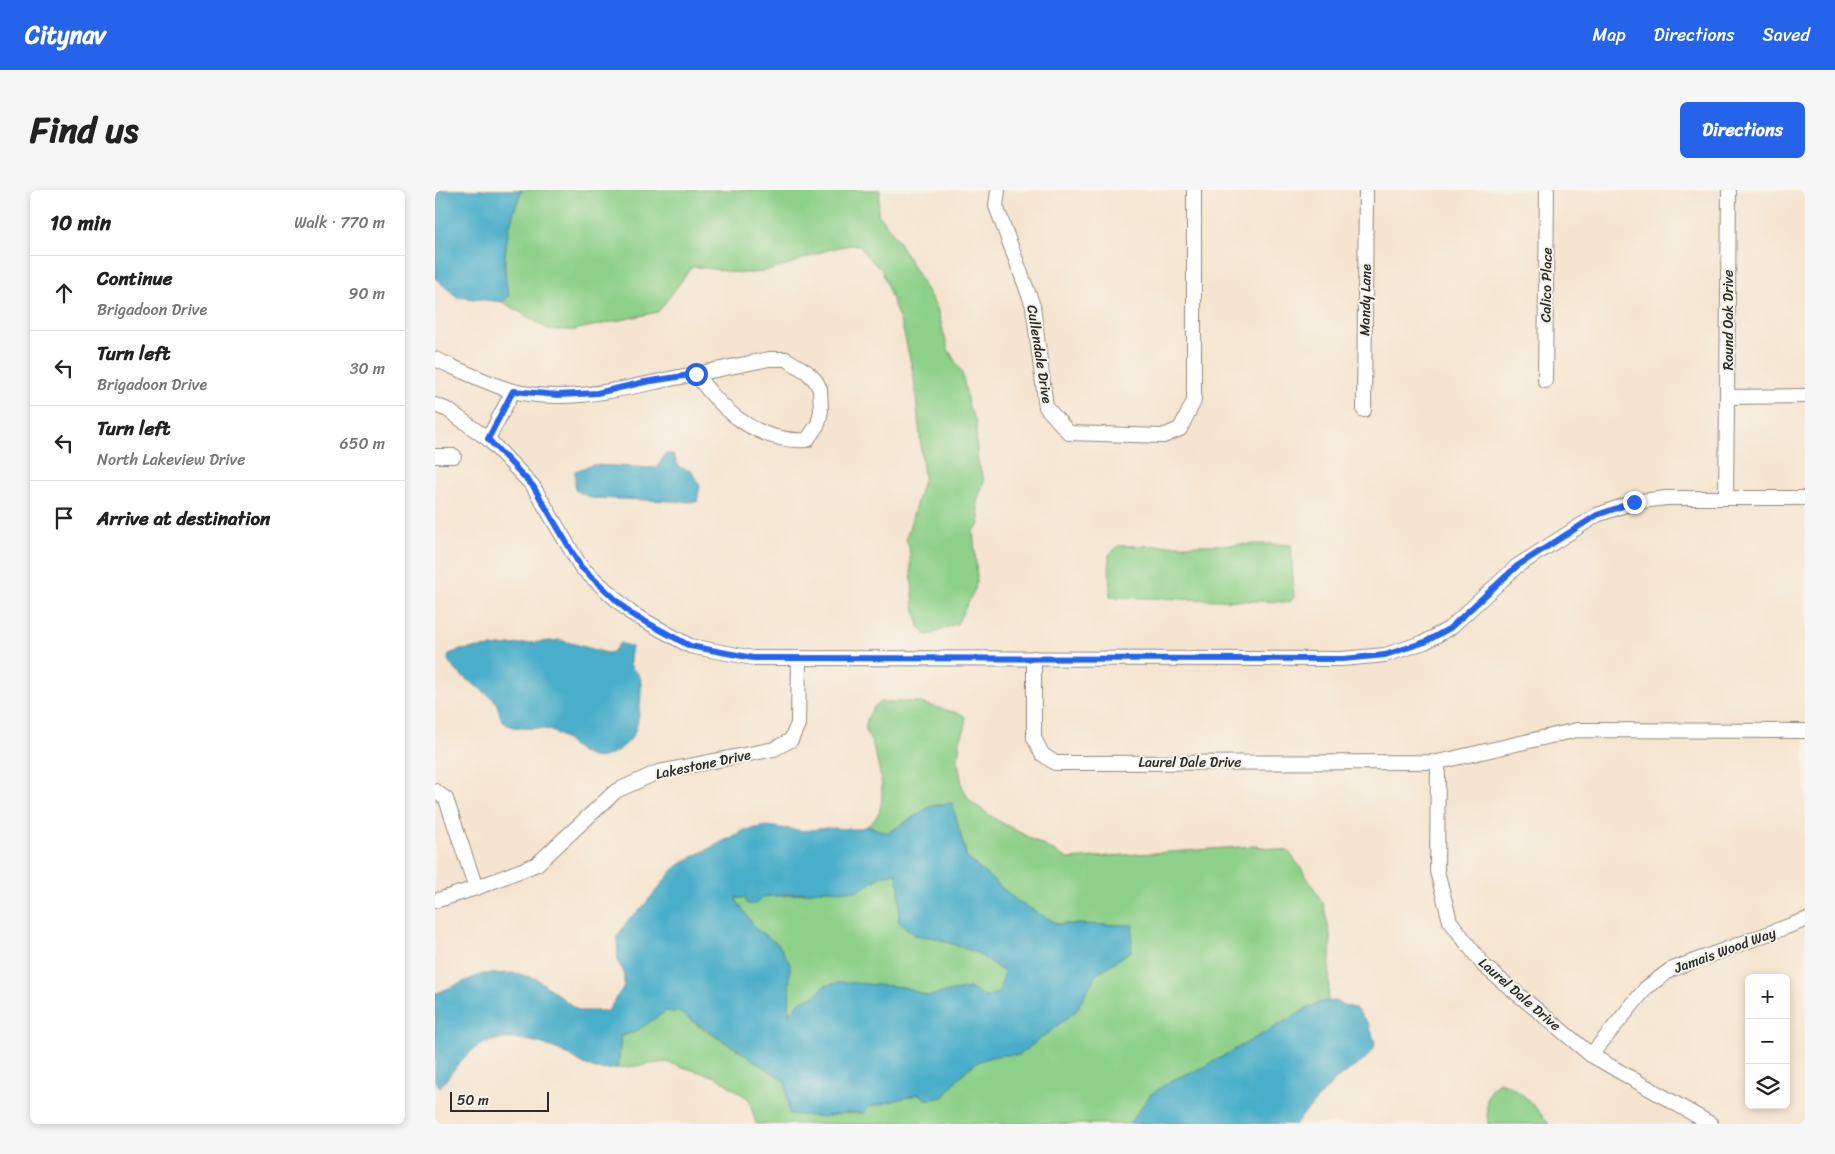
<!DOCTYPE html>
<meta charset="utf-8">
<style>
:root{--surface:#fff;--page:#f6f6f6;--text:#222;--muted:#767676;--line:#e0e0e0;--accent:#2563eb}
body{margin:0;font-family:Sriracha,sans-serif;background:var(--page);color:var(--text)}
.controls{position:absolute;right:15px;bottom:15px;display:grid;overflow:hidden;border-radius:8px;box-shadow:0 2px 8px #0003}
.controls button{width:45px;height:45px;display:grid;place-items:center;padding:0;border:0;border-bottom:1px solid var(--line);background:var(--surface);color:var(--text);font:25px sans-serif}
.scale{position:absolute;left:15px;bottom:12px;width:99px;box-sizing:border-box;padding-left:5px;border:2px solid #2b2b2b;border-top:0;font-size:14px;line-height:18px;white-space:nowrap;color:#2b2b2b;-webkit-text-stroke:4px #f7f3e8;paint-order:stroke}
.stop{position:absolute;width:15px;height:15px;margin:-11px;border:4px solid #2563eb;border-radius:50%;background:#fff}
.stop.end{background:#2563eb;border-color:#fff;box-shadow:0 1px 5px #0008}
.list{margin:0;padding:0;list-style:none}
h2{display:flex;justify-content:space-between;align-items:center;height:65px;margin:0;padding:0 20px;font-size:21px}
h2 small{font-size:16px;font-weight:400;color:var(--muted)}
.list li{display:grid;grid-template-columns:32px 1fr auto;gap:15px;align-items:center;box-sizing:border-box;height:75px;padding:0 20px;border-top:1px solid var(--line)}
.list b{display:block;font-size:19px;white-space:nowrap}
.list p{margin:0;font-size:16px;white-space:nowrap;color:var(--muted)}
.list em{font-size:16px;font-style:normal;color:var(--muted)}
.icon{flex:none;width:28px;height:28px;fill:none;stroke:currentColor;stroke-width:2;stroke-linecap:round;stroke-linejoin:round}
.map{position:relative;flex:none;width:1370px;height:934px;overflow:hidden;border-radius:8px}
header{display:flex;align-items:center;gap:30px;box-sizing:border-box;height:70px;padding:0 25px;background:var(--accent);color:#fff}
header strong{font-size:24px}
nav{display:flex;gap:28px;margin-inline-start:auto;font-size:18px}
.intro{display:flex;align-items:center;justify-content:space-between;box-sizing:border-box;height:120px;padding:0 30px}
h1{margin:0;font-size:35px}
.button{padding:12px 22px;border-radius:8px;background:var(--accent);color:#fff;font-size:18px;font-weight:700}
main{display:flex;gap:30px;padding:0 30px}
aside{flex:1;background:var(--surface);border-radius:8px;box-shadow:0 2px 8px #0003}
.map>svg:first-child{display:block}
.green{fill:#8dd089;stroke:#5c7e5a}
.water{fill:#4aaec9;stroke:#3a6c7a;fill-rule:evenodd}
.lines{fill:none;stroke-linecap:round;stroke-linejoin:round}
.minor-casing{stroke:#90887d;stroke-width:16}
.minor{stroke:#fff;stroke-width:14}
.route{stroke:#2563eb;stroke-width:6}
.labels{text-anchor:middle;stroke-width:4;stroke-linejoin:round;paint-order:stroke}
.street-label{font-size:14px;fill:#2b2b2b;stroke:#f7f3e8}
</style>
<header>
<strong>Citynav</strong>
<nav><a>Map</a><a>Directions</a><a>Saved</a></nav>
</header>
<div class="intro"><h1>Find us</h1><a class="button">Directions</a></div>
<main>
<aside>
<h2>10 min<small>Walk · 770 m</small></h2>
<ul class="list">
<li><svg class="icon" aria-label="ahead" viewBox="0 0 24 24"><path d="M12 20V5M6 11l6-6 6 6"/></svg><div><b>Continue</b><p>Brigadoon Drive</p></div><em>90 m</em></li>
<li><svg class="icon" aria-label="left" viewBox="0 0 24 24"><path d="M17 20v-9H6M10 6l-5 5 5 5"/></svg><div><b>Turn left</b><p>Brigadoon Drive</p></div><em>30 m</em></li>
<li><svg class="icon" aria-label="left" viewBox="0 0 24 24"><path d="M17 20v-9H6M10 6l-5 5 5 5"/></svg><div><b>Turn left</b><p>North Lakeview Drive</p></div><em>650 m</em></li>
<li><svg class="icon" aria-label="arrive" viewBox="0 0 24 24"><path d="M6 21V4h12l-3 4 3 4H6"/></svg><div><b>Arrive at destination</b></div></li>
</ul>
</aside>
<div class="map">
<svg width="1370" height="934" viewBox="0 0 1370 934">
<rect width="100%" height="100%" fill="#f7f3e8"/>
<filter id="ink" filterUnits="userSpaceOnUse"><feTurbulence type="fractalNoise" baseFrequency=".02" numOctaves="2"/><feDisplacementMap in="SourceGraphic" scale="10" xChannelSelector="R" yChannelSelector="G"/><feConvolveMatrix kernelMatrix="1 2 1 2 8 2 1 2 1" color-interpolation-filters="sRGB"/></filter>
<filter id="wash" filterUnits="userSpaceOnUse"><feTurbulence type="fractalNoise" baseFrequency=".0096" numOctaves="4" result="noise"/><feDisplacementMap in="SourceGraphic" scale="20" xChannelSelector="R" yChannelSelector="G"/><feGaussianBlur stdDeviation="1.12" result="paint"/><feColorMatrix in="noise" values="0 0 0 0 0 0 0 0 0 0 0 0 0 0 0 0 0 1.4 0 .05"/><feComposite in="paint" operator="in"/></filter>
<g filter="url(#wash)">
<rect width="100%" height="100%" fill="#f5e4cf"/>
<g class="green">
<path d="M87 0H445L443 24 461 47 502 118 513 159 527 183 534 217 541 233 542 268 549 291 542 312 545 335 538 340 542 387 540 399 522 434C511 436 502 444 491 445L484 436 479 416 474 356 471 349 489 287 479 187 469 143 447 81 430 64 425 55C386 54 353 82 315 83 296 84 276 77 257 77L223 122 139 140H115L68 112 74 106C64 71 73 33 87 0Z"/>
<polygon points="837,354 856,355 859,407 855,412 675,407 674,365 683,356"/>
<path d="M444 512H482L526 524 530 527V539L525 550 523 570 527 596 535 611 560 629 633 669 820 656 853 661 866 678 888 713 896 749 893 811 882 813 769 877 737 890 715 905 694 934H321L314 909 281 887 231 872 183 878 186 846 200 842 231 821 246 823 271 841 310 864 350 891 388 927 409 923H429L435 917 484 904 494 910 510 906 522 888 543 870 569 864 584 865 641 821 661 784 696 761 697 735 623 734 582 711 532 668 517 614 496 616 453 643 432 636C458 621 444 576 437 553 435 549 431 544 431 539 430 528 437 519 444 512Z"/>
<polygon points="462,683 465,695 463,709 480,745 501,748 542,763 570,783 563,803 550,807 534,798 493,806 468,797 380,806 366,811 354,826 354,801 344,755 321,739 300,708 348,706 391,700 406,701 434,695 446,686"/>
<path d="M1064 892C1086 898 1100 917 1114 934H1053C1052 915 1047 904 1064 892Z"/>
</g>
<g class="water">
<path d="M0 0H87C73 33 64 72 74 106L68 112 22 107 0 88Z"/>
<polygon points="231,264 238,264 244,277 256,281 265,296 262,312 157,308 140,300 140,281 157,275 221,278"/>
<path d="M125 450 172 463 178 462 185 453 197 457C197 462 194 467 195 472 195 480 203 481 205 487 208 496 204 535 199 543 195 552 188 557 180 562 150 580 139 549 114 540 101 536 86 541 73 535 62 529 66 517 59 510 45 496 22 487 13 470L14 464 25 460Z"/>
<path d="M517 613 532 668 582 711 623 734 698 735 696 761 661 784 641 821 584 865C547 863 530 876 510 906L494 910 484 904 435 917 429 923H409L388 927 354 924 350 891 246 823 231 821 200 842 186 846 183 878C156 883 155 876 134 865 103 849 60 838 32 865 22 874 14 887 5 897L0 891V804L47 784 81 783 102 789 144 821H173L189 796V782L183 772 182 747 194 729 206 719 239 679 250 671 310 640 332 636 369 641 391 638 423 639 432 636 453 643 496 616ZM461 683C467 698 463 716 464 732L480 745 501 748 542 763 570 783 563 803 550 807 534 798 493 806 468 797 407 792 389 796 380 806 366 811 354 825 355 774 344 755 321 739 300 708H310L312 714H321L327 707 391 700 423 701 446 686Z"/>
<polygon points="899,811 921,819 934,834 940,853 938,860 928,871 900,890 860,934 694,934 715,905 737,890 769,877 882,813"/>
</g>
</g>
<g filter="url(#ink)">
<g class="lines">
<defs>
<g id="minor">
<polyline points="563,0 561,16 598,116 611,217 634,243 728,246 745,239 759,211 759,0"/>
<path d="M0 169C23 179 55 195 78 201 138 216 202 194 261 184"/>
<path d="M334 169H351L372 182 380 190 385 199 386 221 383 234 372 250C324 253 287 221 261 184Z"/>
<polyline points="1110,191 1112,0"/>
<polyline points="1293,207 1370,206"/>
<polyline points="0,215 13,220 53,249 98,296 146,377 196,423 255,456 318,468 907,469 950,465 990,452 1015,438 1082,376 1162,325 1199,312 1231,308 1370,308"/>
<polyline points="929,220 931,0"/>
<polyline points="53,249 78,201"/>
<polyline points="0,266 19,266"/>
<polyline points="1291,308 1294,0"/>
<polyline points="599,468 599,548 607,564 620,573 1003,572 1142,540 1370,541"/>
<polyline points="1003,572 1002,681 1015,731 1049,776 1156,865 1276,934"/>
<polyline points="0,601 11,609 41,698 0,711"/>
<polyline points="41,698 102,674 181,601 223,582 339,559 356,550 363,534 364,469"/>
<polyline points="1156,865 1211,798 1235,780 1370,730"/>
</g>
</defs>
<use href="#minor" class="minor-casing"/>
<use href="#minor" class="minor"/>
</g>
</g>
<g class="lines" filter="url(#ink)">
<polyline class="route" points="261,184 210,192 162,203 123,205 78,201 53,249 98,296 146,377 196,424 255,456 318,468 908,469 950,465 990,452 1015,438 1082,376 1162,325 1199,312"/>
</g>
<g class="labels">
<g class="street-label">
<text transform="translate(1111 95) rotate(-89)" y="5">Calico Place</text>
<text transform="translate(930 110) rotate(-89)" y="5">Mandy Lane</text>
<text transform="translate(1293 130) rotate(-90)" y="5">Round Oak Drive</text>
<text transform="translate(605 164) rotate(81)" y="5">Cullendale Drive</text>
<text x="755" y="577">Laurel Dale Drive</text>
<text transform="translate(268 574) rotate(-12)" y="5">Lakestone Drive</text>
<text transform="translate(1290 760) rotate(-20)" y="5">Jamais Wood Way</text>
<text transform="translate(1085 804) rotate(41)" y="5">Laurel Dale Drive</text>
</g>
</g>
</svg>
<div class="controls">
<button>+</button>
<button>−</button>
<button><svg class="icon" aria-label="layers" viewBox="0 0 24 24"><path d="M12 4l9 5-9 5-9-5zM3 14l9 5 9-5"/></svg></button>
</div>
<div class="scale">50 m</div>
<div class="stop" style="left:261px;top:184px"></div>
<div class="stop end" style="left:1199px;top:312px"></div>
</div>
</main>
